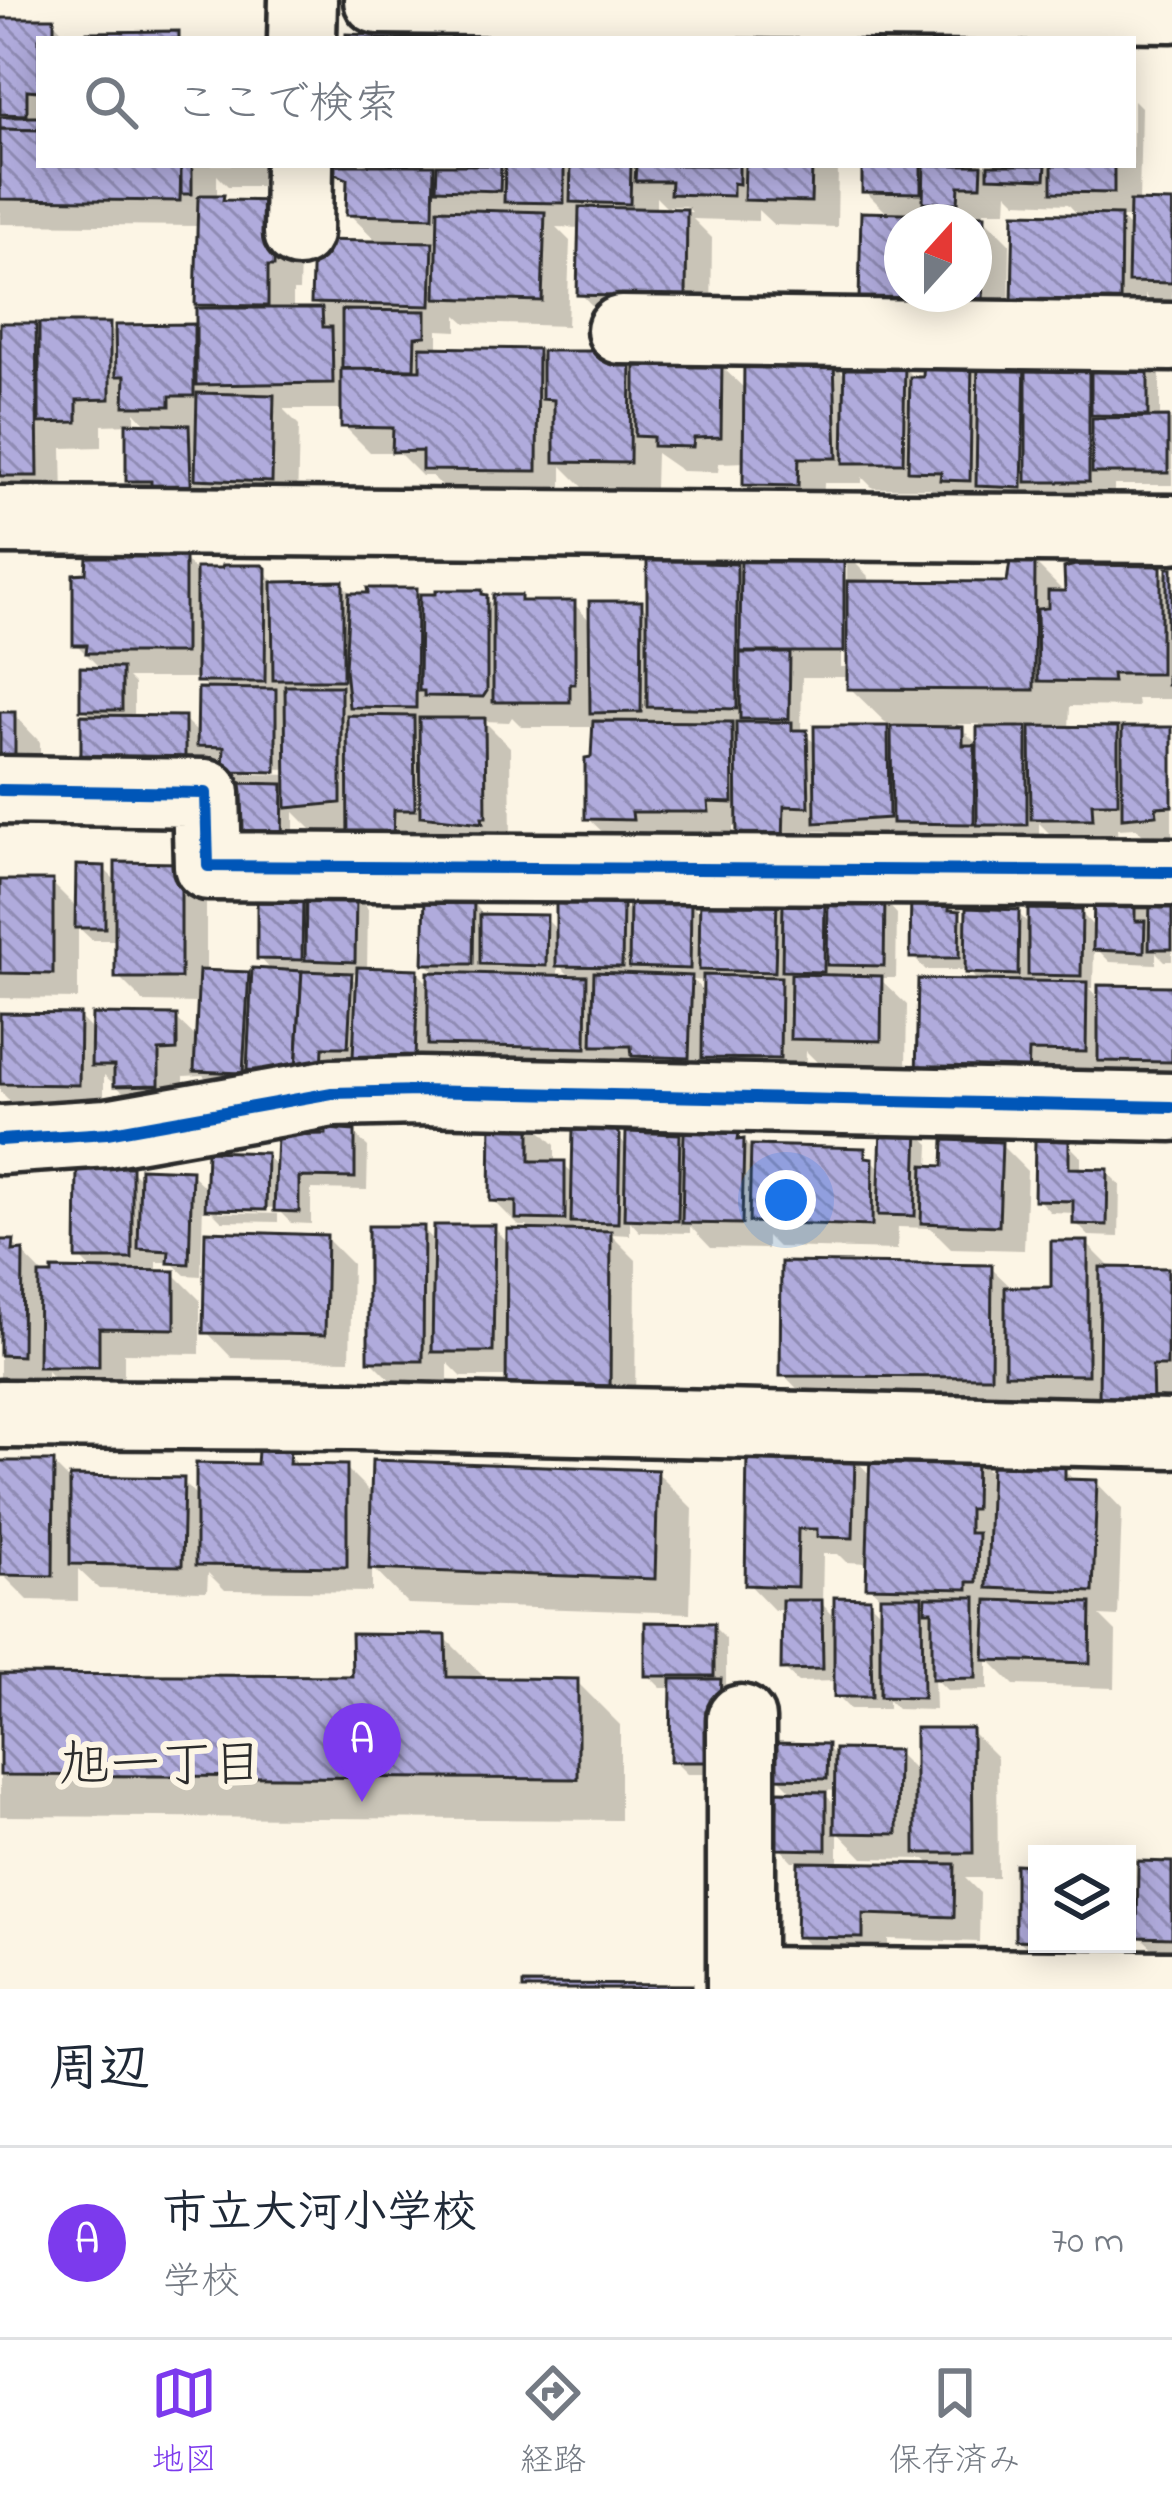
<!DOCTYPE html>
<html lang="ja">
<meta charset="utf-8">
<style>
:root{--surface:#fff;--page:#f2f2f3;--text:#1f2937;--muted:#747a83;--line:#e0e1e3;--accent:#7c3aed}
body{margin:0;font-family:"Indie Flower","Klee One",sans-serif;background:var(--page);color:var(--text)}
.controls{position:absolute;right:36px;bottom:36px;display:grid;overflow:hidden;border-radius:0px;box-shadow:0 6px 30px #0003}
.controls button{width:108px;height:108px;display:grid;place-items:center;padding:0;border:0;border-bottom:3px solid var(--line);background:var(--surface);color:var(--text);font:60px sans-serif}
.compass{position:absolute;left:884px;top:204px;width:108px;height:108px;border-radius:50%;background:var(--surface);box-shadow:0 6px 30px #0003;rotate:21deg}
.you{position:absolute;left:786px;top:1200px;width:42px;height:42px;margin:-30px;border:9px solid #fff;border-radius:50%;background:#1a73e8;box-shadow:0 0 0 18px #1a73e833}
.badge{display:grid;place-items:center;width:78px;height:78px;border-radius:50%;background:var(--accent);color:#fff;font-size:39px;font-weight:700}
.pin{position:absolute;translate:-50% -99px;filter:drop-shadow(0 3px 6px #0008)}
.pin::after{content:'';position:absolute;top:63px;width:42px;height:36px;background:inherit;clip-path:polygon(0 0,100% 0,50% 100%)}
.list{margin:0;padding:0;list-style:none}
h2{display:flex;justify-content:space-between;align-items:center;height:156px;margin:0;padding:0 48px;font-size:51px}
h2 small{font-size:39px;font-weight:400;color:var(--muted)}
.list li{display:grid;grid-template-columns:78px 1fr auto;gap:36px;align-items:center;box-sizing:border-box;height:192px;padding:0 48px;border-top:3px solid var(--line)}
.list b{display:block;font-size:45px;white-space:nowrap}
.list p{margin:0;font-size:39px;white-space:nowrap;color:var(--muted)}
.list em{font-size:39px;font-style:normal;color:var(--muted)}
.icon{flex:none;width:66px;height:66px;fill:none;stroke:currentColor;stroke-width:2;stroke-linecap:round;stroke-linejoin:round}
.map{position:relative;flex:none;width:1172px;height:1989px;overflow:hidden}
.search{position:absolute;background:var(--surface);box-shadow:0 6px 30px #0003;left:36px;right:36px;top:36px;height:132px;display:flex;align-items:center;gap:30px;box-sizing:border-box;padding:0 42px;border-radius:0px;color:var(--muted);font-size:45px}
.sheet{height:348px;background:var(--surface)}
nav{display:flex;justify-content:space-around;align-items:center;box-sizing:border-box;height:168px;border-top:3px solid var(--line);background:var(--surface);font-size:33px;color:var(--muted)}
nav a{display:grid;justify-items:center;gap:6px}
nav .on{color:var(--accent)}
.map>svg:first-child{display:block}
.shadow{fill:#0003;fill-rule:evenodd}
.building{fill:url(#building-back-hatch);stroke:#2b2b2b;stroke-width:3;fill-rule:evenodd}
.lines{fill:none;stroke-linecap:round;stroke-linejoin:round}
.minor-casing{stroke:#2b2b2b;stroke-width:75}
.minor{stroke:#fcf5e5;stroke-width:66}
.cycleway-casing{stroke:#fcf5e5;stroke-width:20}
.cycleway{stroke:#0057b8;stroke-width:12}
.labels{text-anchor:middle;stroke-width:12;stroke-linejoin:round;paint-order:stroke}
.neighbourhood-label{font-size:51px;fill:#2b2b2b;stroke:#fcf5e5}
</style>
<div class="map">
<svg width="1172" height="1989" viewBox="0 0 1172 1989">
<defs>
<pattern id="building-back-hatch" width="6" height="6" patternUnits="userSpaceOnUse" patternTransform="scale(3)"><rect width="6" height="6" fill="#b0abdc"/><path d="M-1 5l2 2M0 0l6 6M5-1l2 2" fill="none" stroke="#8f8bb3"/></pattern>
</defs>
<rect width="100%" height="100%" fill="#fcf5e5"/>
<filter id="ink" filterUnits="userSpaceOnUse"><feTurbulence type="fractalNoise" baseFrequency=".00833" numOctaves="2"/><feDisplacementMap in="SourceGraphic" scale="24" xChannelSelector="R" yChannelSelector="G"/><feConvolveMatrix kernelMatrix="1 2 1 2 8 2 1 2 1" color-interpolation-filters="sRGB"/></filter>
<g filter="url(#ink)">
<g class="shadow">
<path d="M0 21H53L70 39H39V165H293V186H228L217 175V198L301 230 299 291H293V311H324L314 302 380 244 349 214 350 186 336 172V165H838L837 227 774 225 758 210V221L693 219 712 238 711 323 607 321 581 294 582 228 556 227 570 241 567 326 466 323 457 315V331L438 330V350L537 352 545 360 720 365 747 391 833 364 848 378 903 366 917 380 970 363 981 374V361L1147 358 1160 371V420H1171L1172 416V485H1114V507L938 496 930 488H873L862 477V483H824L823 511 773 510 746 484V462L719 463 718 472 682 471 656 453 655 488 583 487 562 466V496L451 495 432 476H422L398 452H370L344 426V409H283L299 425 297 506 225 504 202 482 204 521 142 493 129 480V424L102 425V447L62 448 63 501H0V326H108L118 335V328L199 327 206 311 198 303 200 226 0 224ZM656 197 669 210V206H686L692 212H656ZM428 241 441 242 440 254ZM135 412 149 427 135 426Z"/>
<path d="M1133 99 1141 107 1139 204 1172 205V307H1157L1145 295V329L1041 327 1081 218 1068 204 1017 202 1007 192 1006 211H984V218L1010 244 1009 329 888 326 890 216 865 191V165H1133ZM1120 218H1132V230ZM902 222H974V294H902Z"/>
<path d="M843 551 869 577V584L1010 585 1028 556 1069 597 1160 569 1170 579 1172 571V699H1137L1138 707 1070 706 1069 729 1117 730 1125 738 1172 730V841L1151 843 1136 828 1117 829 1118 844H1060L1039 823V837H999V849L844 848 827 831H809L808 868 740 827H733V837L615 844 588 818 596 727H522L512 717 509 722 484 721 510 747 511 842 418 867 351 830 315 833 294 812V857L238 843 239 782 210 755V800L83 709 102 670 76 644 184 559 195 571 261 568 278 585 342 584 354 596 416 591 421 597 481 593 496 608 520 598 525 604H574L592 623 640 604 650 613 703 552 717 566 736 567 744 575ZM841 566H847V667H841ZM802 677H850V688L887 724H894V737L887 729 817 744 801 733ZM128 678H199L210 691 200 735 184 719 134 718V684ZM957 724H980V747ZM1020 725H1033V738ZM241 768 291 769V775L247 774Z"/>
<polygon points="0,715 14,715 40,742 40,799 0,799"/>
<path d="M180 866 206 892V973L248 975 254 982 274 973 260 958 301 899 309 907 355 896 368 909 367 971 417 972 431 986 439 975 426 963 472 901 485 917 545 918 559 932 622 904 633 916 690 903 703 916 776 902 785 912 824 902 831 910 884 900 897 914 896 978H879L907 1005 906 1066 819 1064 806 1051 805 1084 622 1071 611 1060V1073L457 1070 441 1055 440 1085 382 1082 359 1059H335L334 1086 223 1096 203 1075 184 1076V1110L144 1111 104 1075V1110L18 1109 0 1091V1016L79 1017 95 1033 176 1018 199 1040 201 1003 144 1002 118 976V940H92L78 927V999L0 998V883H52L79 910 104 869 118 883ZM558 964 572 978H558ZM347 973H360L359 985ZM693 980 706 981V994Z"/>
<polygon points="1134,895 1152,914 1172,899 1172,961 1165,961 1156,952 1156,964 1110,962 1094,946 1093,988 1089,988 1101,1001 1172,989 1172,1087 1127,1086 1111,1070 1111,1077 946,1105 979,983 968,970 926,970 913,957 948,896 962,909 961,917 969,924 1018,913 1031,926 1081,913 1096,929"/>
<polygon points="529,1119 555,1145 555,1164 563,1164 575,1175 615,1134 629,1148 678,1137 687,1145 738,1136 754,1152 863,1151 882,1170 916,1131 930,1144 929,1168 946,1169 1001,1145 1027,1171 1024,1250 951,1248 931,1228 898,1227 897,1250 778,1247 767,1236 767,1249 711,1248 690,1226 690,1233 640,1232 630,1221 630,1235 610,1234 636,1260 635,1425 509,1377 462,1377 448,1363 448,1386 397,1386 371,1360 423,1229 436,1242 494,1228 510,1244 533,1233 527,1226 519,1226 493,1200"/>
<polygon points="354,1134 368,1147 367,1190 311,1189 311,1224 291,1223 281,1213 281,1208 218,1206 218,1212 278,1214 278,1222 222,1221 203,1202 201,1276 185,1275 171,1262 157,1262 157,1274 174,1274 200,1300 200,1354 124,1353 124,1392 67,1392 47,1371 47,1381 0,1380 0,1243 13,1243 46,1277 94,1272 79,1257 131,1170 143,1182 190,1173 209,1191 266,1156 279,1168"/>
<polygon points="1068,1144 1081,1157 1081,1171 1107,1172 1120,1185 1119,1237 1089,1236 1076,1223 1076,1213 1050,1212 1037,1198"/>
<polygon points="326,1238 352,1264 350,1360 232,1358 206,1331"/>
<polygon points="1087,1244 1113,1270 1167,1271 1172,1276 1172,1431 1034,1399 1027,1392 1026,1412 819,1411 783,1374 991,1268 1014,1290 1054,1290"/>
<polygon points="288,1454 302,1468 346,1468 374,1496 657,1473 693,1509 690,1613 408,1604 372,1567 372,1592 225,1590 208,1573 207,1591 99,1589 78,1569 78,1601 28,1600 2,1574 0,1464 53,1464 73,1484 182,1481 199,1498"/>
<path d="M854 1458 872 1477 975 1458 994 1476 1064 1470 1076 1482H1096L1122 1509 1118 1617 1100 1616 1116 1632 1115 1688 1014 1685 988 1659V1690L948 1691 934 1677 935 1710 897 1709 888 1700V1709H850L837 1696V1681L798 1682 784 1669 785 1610H774L748 1583ZM823 1554H838L846 1562 870 1563 869 1586 883 1599V1615L869 1601 837 1619 822 1604Z"/>
<polygon points="713,1626 726,1639 726,1688 733,1695 733,1774 687,1774 673,1760 674,1688 661,1688 648,1675"/>
<polygon points="445,1638 487,1680 577,1682 620,1725 620,1820 0,1816 0,1677 355,1679"/>
<path d="M971 1731 997 1757 998 1878H965L980 1893 979 1942 888 1939V1963L825 1962 799 1936 801 1861H792L779 1847 795 1794 777 1776 827 1747 838 1758 897 1753 918 1774ZM821 1790 838 1791 837 1807ZM838 1832 863 1858 925 1859 933 1866 838 1865Z"/>
<polygon points="1172,1865 1172,1962 1167,1962 1140,1936"/>
<polygon points="1037,1868 1037,1944 1075,1944 1075,1953 1031,1952 1018,1939"/>
<polygon points="1127,1875 1134,1882 1134,1945 1103,1945 1103,1953 1089,1953 1080,1944 1127,1944"/>
</g>
<g class="building">
<polygon points="0,18 54,18 54,39 39,39 39,91 27,90 27,115 0,114"/>
<polygon points="179,31 179,39 87,39 87,32"/>
<polygon points="346,34 434,37 434,39 346,39"/>
<polygon points="0,117 39,117 39,130 0,129"/>
<polygon points="0,129 39,130 39,165 181,165 180,201 0,199"/>
<rect x="181" y="165" width="11" height="29"/>
<polygon points="333,165 434,165 433,217 346,215 347,179 333,173"/>
<polygon points="437,165 501,165 500,191 436,189"/>
<polygon points="505,165 564,165 564,203 504,202"/>
<polygon points="571,165 631,165 630,204 570,202"/>
<polygon points="636,165 739,165 739,184 733,183 733,196 670,194 671,181 635,181"/>
<polygon points="745,165 812,165 811,202 744,200"/>
<polygon points="862,165 921,165 921,193 862,192"/>
<polygon points="924,165 982,165 981,186 959,186 958,203 923,202"/>
<polygon points="988,165 1046,165 1045,179 988,177"/>
<polygon points="1052,165 1114,165 1114,193 1052,192"/>
<polygon points="201,195 224,195 223,200 276,201 274,266 268,266 268,306 195,305 198,198"/>
<polygon points="1130,201 1172,202 1172,283 1128,282"/>
<polygon points="579,207 687,209 686,298 577,295"/>
<polygon points="438,209 545,212 542,301 436,298"/>
<path d="M861 212 985 215 983 304 859 301ZM902 222H974V294H902Z"/>
<polygon points="1014,213 1121,215 1120,304 1012,302"/>
<polygon points="313,240 433,242 431,306 311,303"/>
<polygon points="196,308 322,308 323,327 332,327 333,383 196,385"/>
<polygon points="342,310 426,311 426,336 415,337 414,369 342,368"/>
<polygon points="0,323 36,323 38,476 0,476"/>
<polygon points="39,323 110,323 110,399 77,400 77,422 39,423"/>
<polygon points="194,324 194,396 170,396 170,406 124,406 125,376 116,376 115,325"/>
<polygon points="420,347 538,349 537,471 422,470 422,451 392,452 393,428 341,427 341,369 420,370"/>
<polygon points="542,351 631,351 630,463 554,462 554,400 542,399"/>
<polygon points="845,354 905,363 903,463 843,463"/>
<polygon points="1091,355 1148,355 1148,416 1091,415"/>
<polygon points="978,358 1025,359 1022,488 976,486"/>
<polygon points="744,359 834,361 837,458 799,458 798,486 743,485"/>
<polygon points="924,359 972,360 970,481 940,480 941,472 908,471 910,377 923,377"/>
<rect x="1026" y="360" width="63" height="122"/>
<polygon points="635,361 722,362 721,437 694,438 693,447 653,446 653,437 635,436"/>
<polygon points="197,393 274,395 272,482 195,479"/>
<polygon points="1168,417 1168,473 1092,473 1092,418"/>
<polygon points="126,423 189,425 192,509 151,508 151,481 126,481"/>
<polygon points="741,547 844,548 844,652 740,652"/>
<polygon points="647,548 704,549 705,563 737,564 737,709 647,707"/>
<polygon points="1030,553 1035,563 1034,690 847,689 847,581 1007,582 1011,555"/>
<polygon points="185,556 185,653 86,653 87,645 73,645 73,574 86,573 87,557"/>
<polygon points="223,565 262,565 266,568 265,682 196,682 196,568 222,568"/>
<polygon points="1075,565 1161,566 1161,674 1112,674 1113,682 1038,681 1037,609 1048,608 1048,591 1065,591 1064,568"/>
<rect x="1167" y="568" width="5" height="117"/>
<polygon points="343,581 343,680 273,680 272,582"/>
<polygon points="367,588 417,588 416,708 349,707 345,669 349,593 368,593"/>
<polygon points="436,590 482,590 482,594 487,595 487,691 483,697 424,696 424,691 419,691 420,594 436,594"/>
<polygon points="493,595 521,595 521,601 575,601 575,684 570,684 570,702 493,702"/>
<polygon points="589,601 642,601 641,712 590,713"/>
<polygon points="740,653 790,653 789,719 740,719"/>
<polygon points="80,667 122,668 122,710 80,710"/>
<polygon points="285,686 341,686 341,803 286,808"/>
<polygon points="198,688 276,689 276,772 223,771 224,747 197,746"/>
<rect x="0" y="712" width="15" height="62"/>
<polygon points="81,715 185,716 185,775 81,774"/>
<polygon points="347,715 414,716 415,810 394,810 393,842 348,841"/>
<polygon points="419,718 485,718 486,817 482,817 483,823 420,816"/>
<polygon points="593,721 732,722 733,803 708,802 709,812 632,812 633,820 585,819 585,758 591,757"/>
<polygon points="736,722 792,722 792,730 807,730 809,807 784,806 783,843 737,843"/>
<polygon points="814,726 888,726 889,818 815,823"/>
<polygon points="891,726 963,727 963,745 975,745 974,824 892,823"/>
<polygon points="1030,726 1118,727 1118,803 1092,803 1093,819 1031,819"/>
<rect x="977" y="727" width="50" height="98"/>
<polygon points="1122,727 1172,727 1172,806 1156,807 1157,815 1122,818"/>
<polygon points="236,783 283,784 282,845 235,844"/>
<polygon points="115,862 181,863 181,978 115,978"/>
<polygon points="76,865 105,866 105,928 75,928"/>
<polygon points="0,880 53,880 53,974 0,973"/>
<polygon points="700,887 777,899 775,972 699,970"/>
<polygon points="306,892 356,893 355,962 305,960"/>
<polygon points="911,892 950,893 949,910 960,911 959,958 910,958"/>
<polygon points="1094,892 1135,892 1135,921 1145,921 1144,952 1093,950"/>
<polygon points="257,896 303,896 302,960 257,959"/>
<polygon points="1150,896 1172,896 1172,949 1149,949"/>
<polygon points="425,897 474,898 473,964 423,964"/>
<polygon points="828,897 885,897 884,966 827,965"/>
<polygon points="783,899 825,899 824,972 782,971"/>
<polygon points="556,900 623,902 622,967 556,966"/>
<polygon points="630,900 691,900 690,969 629,967"/>
<polygon points="966,908 1019,910 1018,975 965,973"/>
<polygon points="1028,909 1082,910 1081,976 1028,975"/>
<polygon points="480,914 547,915 546,966 480,964"/>
<polygon points="357,967 418,969 415,1060 353,1057"/>
<polygon points="252,968 302,971 296,1072 247,1070"/>
<polygon points="199,970 249,972 243,1073 194,1071"/>
<polygon points="302,971 352,973 348,1047 323,1047 322,1074 296,1072"/>
<polygon points="428,972 587,976 586,1048 428,1045"/>
<polygon points="594,972 692,976 689,1058 632,1056 631,1046 592,1046"/>
<polygon points="791,974 882,976 881,1041 790,1039"/>
<polygon points="703,975 781,977 780,1059 702,1058"/>
<polygon points="918,979 1087,982 1086,1052 1029,1051 1028,1082 916,1080"/>
<polygon points="1098,985 1172,986 1172,1062 1098,1061"/>
<polygon points="0,1013 80,1014 79,1085 0,1084"/>
<polygon points="92,1014 177,1015 177,1050 159,1051 159,1085 114,1086 114,1066 91,1066"/>
<polygon points="491,1115 530,1116 530,1161 565,1161 565,1220 516,1219 516,1202 490,1201"/>
<polygon points="881,1127 918,1128 915,1216 878,1215"/>
<polygon points="326,1129 355,1131 355,1178 299,1177 299,1212 274,1211 277,1135 326,1134"/>
<polygon points="573,1130 616,1131 620,1135 618,1223 571,1222"/>
<polygon points="626,1132 680,1134 678,1221 624,1219"/>
<polygon points="684,1132 739,1133 738,1140 744,1139 742,1224 682,1223"/>
<polygon points="944,1140 1002,1142 999,1226 921,1223 923,1165 943,1166"/>
<polygon points="1035,1140 1069,1141 1069,1168 1108,1169 1107,1225 1073,1224 1073,1201 1034,1200"/>
<polygon points="751,1145 865,1148 865,1157 873,1158 872,1226 749,1222"/>
<polygon points="207,1151 267,1153 266,1210 205,1209"/>
<polygon points="77,1167 132,1167 132,1259 76,1259"/>
<polygon points="140,1168 192,1170 189,1264 168,1263 169,1251 138,1249"/>
<polygon points="434,1225 495,1225 493,1352 432,1352"/>
<polygon points="368,1226 424,1226 423,1361 368,1361"/>
<polygon points="507,1229 611,1231 610,1400 506,1399"/>
<polygon points="205,1231 327,1235 325,1335 203,1333"/>
<polygon points="0,1240 14,1240 13,1251 23,1250 22,1356 0,1355"/>
<polygon points="1051,1241 1088,1241 1088,1375 1005,1374 1005,1287 1051,1287"/>
<polygon points="781,1262 992,1265 991,1377 780,1376"/>
<polygon points="1100,1267 1168,1268 1167,1366 1152,1366 1153,1406 1099,1405"/>
<polygon points="52,1269 175,1271 175,1329 99,1328 99,1367 38,1367 39,1274 52,1274"/>
<polygon points="258,1451 290,1451 289,1464 347,1465 347,1567 196,1565 196,1463 257,1464"/>
<polygon points="747,1453 855,1456 853,1538 817,1537 817,1529 798,1529 797,1587 745,1585"/>
<polygon points="870,1453 976,1455 975,1509 969,1509 969,1533 978,1533 977,1582 968,1582 968,1589 866,1587"/>
<polygon points="372,1460 658,1470 655,1579 369,1569"/>
<polygon points="0,1461 54,1461 53,1576 0,1575"/>
<polygon points="991,1465 1065,1467 1065,1479 1097,1480 1093,1592 987,1588"/>
<polygon points="70,1476 184,1478 182,1566 70,1564"/>
<polygon points="880,1596 922,1596 923,1698 880,1697"/>
<polygon points="834,1597 870,1598 872,1697 834,1697"/>
<polygon points="926,1597 976,1597 976,1678 932,1679 932,1611 925,1611"/>
<polygon points="782,1600 822,1600 823,1669 781,1670"/>
<polygon points="987,1600 1091,1603 1090,1663 984,1660"/>
<polygon points="645,1622 714,1623 714,1676 645,1676"/>
<polygon points="351,1634 446,1635 447,1677 578,1679 578,1779 0,1775 0,1674 352,1676"/>
<polygon points="671,1679 721,1679 720,1695 717,1695 716,1702 721,1762 670,1762"/>
<polygon points="915,1728 972,1728 973,1853 915,1853"/>
<polygon points="774,1743 828,1744 827,1779 774,1778"/>
<polygon points="835,1749 898,1750 897,1834 834,1833"/>
<polygon points="777,1791 826,1792 826,1850 776,1849"/>
<polygon points="1138,1861 1172,1862 1172,1938 1137,1937"/>
<polygon points="798,1862 955,1864 954,1917 863,1914 863,1938 796,1937"/>
<polygon points="1015,1864 1037,1865 1037,1941 1015,1940"/>
<polygon points="523,1984 692,1985 692,1989 523,1989"/>
</g>
<g class="lines">
<defs>
<g id="minor">
<polyline points="378,0 1172,8"/>
<polyline points="302,39 303,0"/>
<polyline points="298,233 299,165"/>
<polyline points="621,330 1172,337"/>
<polyline points="0,520 1172,529"/>
<polyline points="0,790 206,793 208,866 1172,872"/>
<polyline points="0,1140 107,1133 332,1093 419,1091 1172,1107"/>
<polyline points="0,1414 352,1416 1172,1434"/>
<polyline points="741,1981 1172,1985"/>
<polyline points="741,1989 741,1719"/>
</g>
</defs>
<use href="#minor" class="minor-casing"/>
<use href="#minor" class="minor"/>
<defs>
<g id="cycleway">
<polyline points="0,790 206,793 208,866 1172,872"/>
<polyline points="0,1140 107,1133 332,1093 419,1091 1172,1107"/>
</g>
</defs>
<use href="#cycleway" class="cycleway-casing"/>
<use href="#cycleway" class="cycleway"/>
</g>
</g>
<g class="labels">
<g class="neighbourhood-label">
<text x="161" y="1780">旭一丁目</text>
</g>
</g>
</svg>
<div class="controls">
<button><svg class="icon" aria-label="layers" viewBox="0 0 24 24"><path d="M12 4l9 5-9 5-9-5zM3 14l9 5 9-5"/></svg></button>
</div>
<svg class="compass" viewBox="-18 -18 36 36"><path d="M0-13l5 13h-10z" fill="#e53935"/><path d="M0 13l5-13h-10z" fill="#747a83"/></svg>
<div class="you"></div>
<div class="pin badge" style="left:362px;top:1802px">A</div>
<div class="search"><svg class="icon" aria-label="search" viewBox="0 0 24 24"><circle cx="10" cy="10" r="6"/><path d="M15 15l6 6"/></svg>ここで検索</div>
</div>
<section class="sheet">
<h2>周辺<small></small></h2>
<ul class="list">
<li><span class="badge">A</span><div><b>市立大河小学校</b><p>学校</p></div><em>70 m</em></li>
</ul>
</section>
<nav>
<a class="on"><svg class="icon" aria-label="map" viewBox="0 0 24 24"><path d="M3 6l6-2 6 2 6-2v14l-6 2-6-2-6 2zM9 4v14M15 6v14"/></svg>地図</a>
<a><svg class="icon" aria-label="directions" viewBox="0 0 24 24"><path d="M12 3l9 9-9 9-9-9zM9 14v-3h6M13 9l2 2-2 2"/></svg>経路</a>
<a><svg class="icon" aria-label="saved" viewBox="0 0 24 24"><path d="M7 4h10v16l-5-4-5 4z"/></svg>保存済み</a>
</nav>
